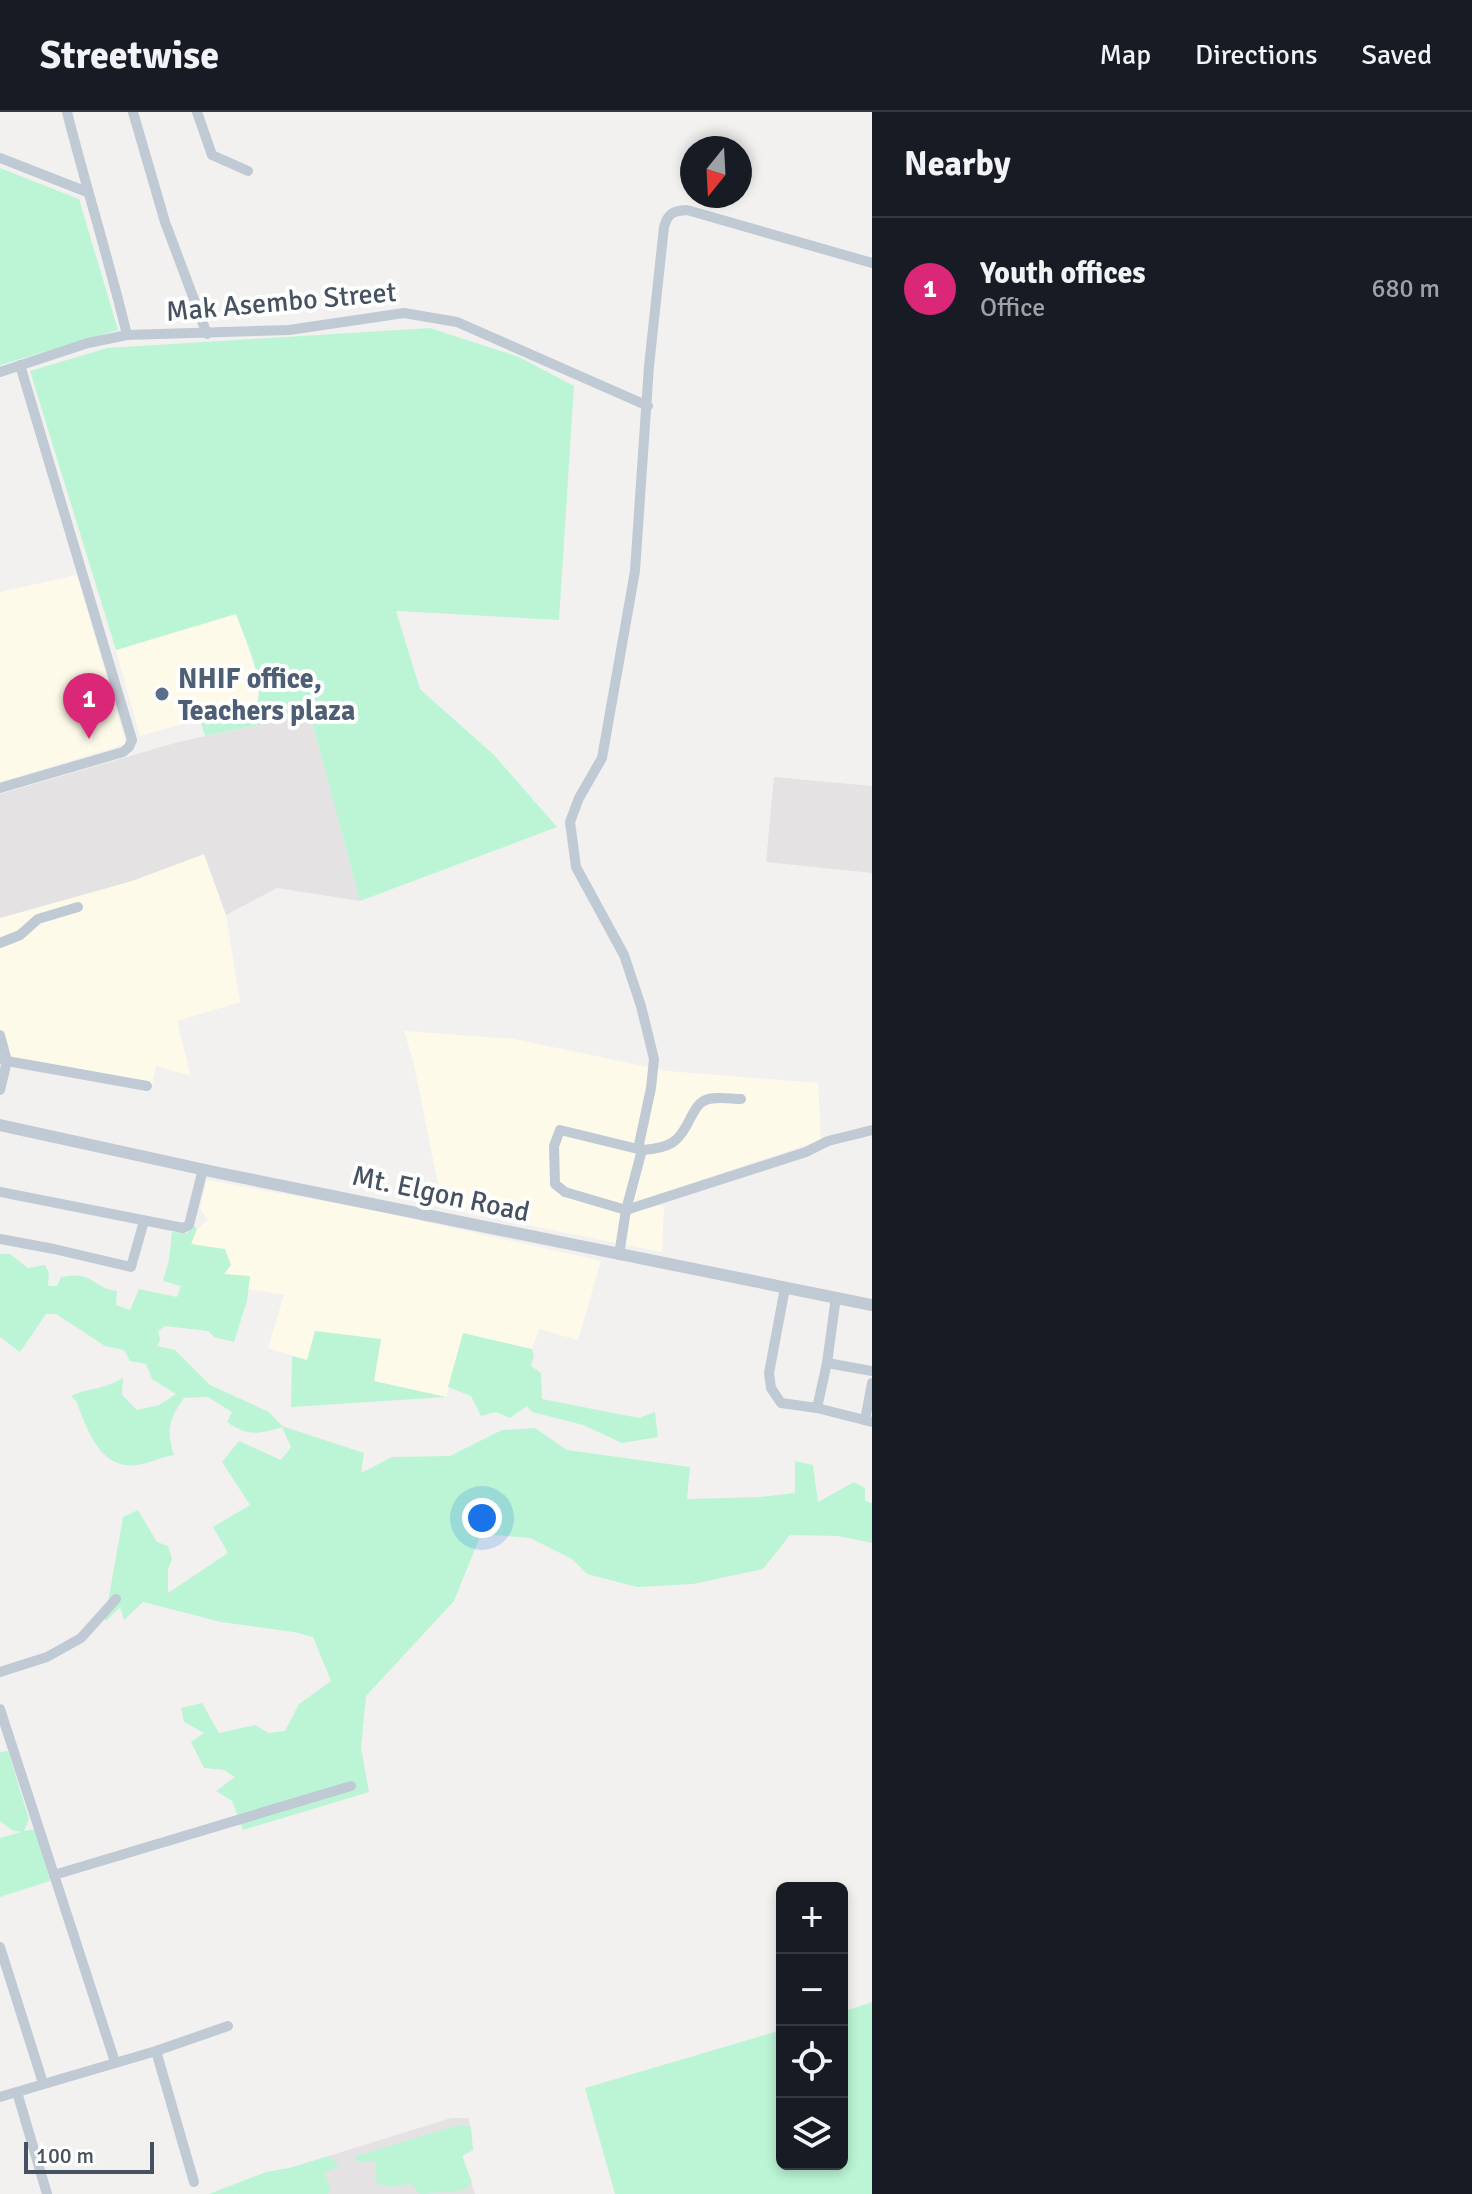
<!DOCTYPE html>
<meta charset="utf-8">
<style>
:root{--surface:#171b24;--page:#242831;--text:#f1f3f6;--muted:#9ea1a6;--line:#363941;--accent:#db2777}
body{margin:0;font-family:Signika,sans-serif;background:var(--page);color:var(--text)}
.controls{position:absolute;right:24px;bottom:24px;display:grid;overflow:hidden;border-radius:12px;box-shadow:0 4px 12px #0003}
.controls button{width:72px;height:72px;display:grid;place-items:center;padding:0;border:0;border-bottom:2px solid var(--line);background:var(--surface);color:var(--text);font:40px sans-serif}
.compass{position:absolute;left:680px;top:24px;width:72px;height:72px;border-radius:50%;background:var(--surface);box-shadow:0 4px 12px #0003;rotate:198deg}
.scale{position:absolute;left:24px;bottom:20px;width:130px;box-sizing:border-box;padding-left:8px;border:4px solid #465261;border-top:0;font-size:22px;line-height:28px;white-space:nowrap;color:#465261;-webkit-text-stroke:6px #fff;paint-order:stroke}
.you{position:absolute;left:482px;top:1406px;width:28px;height:28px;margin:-20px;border:6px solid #fff;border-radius:50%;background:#1a73e8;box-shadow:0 0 0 12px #1a73e833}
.badge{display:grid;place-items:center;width:52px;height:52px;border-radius:50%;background:var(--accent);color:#fff;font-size:26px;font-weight:700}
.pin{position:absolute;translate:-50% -66px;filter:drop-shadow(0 2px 4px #0008)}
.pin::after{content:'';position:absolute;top:42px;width:28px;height:24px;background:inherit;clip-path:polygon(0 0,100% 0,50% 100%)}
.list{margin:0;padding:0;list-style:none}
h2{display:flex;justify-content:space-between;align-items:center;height:104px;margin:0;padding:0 32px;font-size:34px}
h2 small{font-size:26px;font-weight:400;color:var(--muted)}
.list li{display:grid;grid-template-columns:52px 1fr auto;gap:24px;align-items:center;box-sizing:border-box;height:144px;padding:0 32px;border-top:2px solid var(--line)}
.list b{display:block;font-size:30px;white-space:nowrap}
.list p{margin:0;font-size:26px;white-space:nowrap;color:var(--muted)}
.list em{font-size:26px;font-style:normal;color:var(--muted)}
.icon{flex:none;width:44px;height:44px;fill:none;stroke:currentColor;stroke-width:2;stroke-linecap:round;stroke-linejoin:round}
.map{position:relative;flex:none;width:872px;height:2082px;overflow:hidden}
header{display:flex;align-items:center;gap:48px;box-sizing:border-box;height:112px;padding:0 40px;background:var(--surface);border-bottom:2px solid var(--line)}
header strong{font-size:38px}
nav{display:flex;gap:44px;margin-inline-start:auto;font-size:28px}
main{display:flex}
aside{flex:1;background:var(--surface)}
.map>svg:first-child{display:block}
.commercial{fill:#fefaea}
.education{fill:#e4e2e2}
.green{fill:#bbf5d5}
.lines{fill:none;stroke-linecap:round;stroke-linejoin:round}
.minor{stroke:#c0cad4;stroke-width:10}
.tertiary{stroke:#c0cad4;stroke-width:12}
.service-dot{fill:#5c6f8a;stroke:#fff;stroke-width:3}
.labels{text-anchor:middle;stroke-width:8;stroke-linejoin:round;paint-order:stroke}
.street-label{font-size:28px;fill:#465261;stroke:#fff}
.service-label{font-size:28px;font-weight:bold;fill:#4e5e75;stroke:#fff;text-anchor:start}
</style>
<header>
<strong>Streetwise</strong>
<nav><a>Map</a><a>Directions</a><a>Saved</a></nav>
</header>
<main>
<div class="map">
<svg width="872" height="2082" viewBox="0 0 872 2082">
<rect width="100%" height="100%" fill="#f3f1f0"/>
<g class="commercial">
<polygon points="77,463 126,632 0,670 0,480"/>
<polygon points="236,501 258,566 260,582 257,591 140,624 116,538"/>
<polygon points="205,742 226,803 240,890 177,909 191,964 156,954 151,978 0,949 0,806 132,769"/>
<polygon points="404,919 514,927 667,959 818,971 821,1028 642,1088 664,1095 662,1140 443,1096 413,948"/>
<polygon points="207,1068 376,1099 601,1149 578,1228 539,1217 532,1237 464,1222 446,1285 373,1269 381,1227 307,1248 268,1236 284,1183 248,1177 250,1164 223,1162 191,1132 197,1117 208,1108 200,1096"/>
</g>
<g class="education">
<polygon points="310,602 360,789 277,776 226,803 204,742 132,769 0,806 0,682 178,630"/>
<polygon points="774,665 872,674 872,761 766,750"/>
<polygon points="451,2006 469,2006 473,2038 462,2044 475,2082 217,2082 216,2079"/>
</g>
<g class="green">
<polygon points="0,56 79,87 118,218 0,253"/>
<path d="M430 216 519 245 574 274 559 508 396 499 420 577 494 643 557 715 360 789 310 602 205 624 200 607 257 591C265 568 244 524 236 502L116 538 30 259 107 236Z"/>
<path d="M193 1113 197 1117 191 1132 225 1137 231 1153 224 1162 250 1164 247 1189 234 1230 214 1225 208 1219 165 1214 158 1219 160 1228 157 1234 175 1238 210 1273 269 1300 282 1314 364 1341 361 1361 392 1345 450 1344 502 1318 535 1316 567 1338 690 1355 687 1387 759 1385 795 1381V1349L813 1353 818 1390 854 1370 865 1376V1389L872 1391V1431L838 1424 790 1423 763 1457 693 1472 637 1475 587 1462 572 1447 530 1426 481 1422 454 1489 366 1584 361 1636 369 1680 243 1718 232 1689 216 1679 235 1665 224 1658 204 1656 191 1630 204 1621 184 1610 181 1596 202 1591 219 1621 255 1613 269 1621 285 1619 299 1592 331 1569 313 1525 294 1520 221 1510 143 1490 124 1508 120 1495 106 1509 100 1497 108 1490 123 1405 138 1398 157 1430 168 1434 172 1447 168 1457V1481L228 1441 213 1415 250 1393 222 1350 239 1329 281 1348 291 1335 282 1315C260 1322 248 1325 227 1310L232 1300 208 1285 184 1286C169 1306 166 1319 174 1343 160 1345 148 1352 137 1353 99 1358 87 1316 76 1289L71 1284C90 1275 104 1278 123 1266L122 1283 137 1298 159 1293 176 1282 152 1267 146 1252 130 1249 124 1238 105 1234 56 1202H46L20 1240 0 1225V1142H10L28 1156 45 1153 49 1161 48 1174H57L61 1165C94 1158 92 1176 117 1179L116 1193 130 1198 139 1177 177 1185 181 1174 163 1169 169 1148 172 1120 187 1121Z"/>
<polygon points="315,1219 381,1227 374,1269 446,1285 291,1295 292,1244 307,1248"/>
<polygon points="463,1221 532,1237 534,1243 531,1254 541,1261 542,1287 639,1306 655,1300 658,1325 622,1331 583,1313 532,1300 527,1294 510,1306 496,1300 481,1304 471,1284 448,1275"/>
<polygon points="8,1639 29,1707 24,1719 36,1717 50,1769 0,1785 0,1726 21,1720 12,1718 0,1709 0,1640"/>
<polygon points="872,1890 872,2082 615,2082 585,1976 782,1918 782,2052 842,2052 842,1900"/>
<polygon points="459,2013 471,2015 473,2038 462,2044 472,2070 465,2078 420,2082 411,2072 389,2075 376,2071 375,2050 355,2049 356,2044"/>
<polygon points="329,2044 340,2054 324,2061 331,2077 328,2082 209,2082 266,2060 289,2056"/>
</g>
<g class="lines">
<g class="minor">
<path d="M67 0C86 75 109 148 127 223"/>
<polyline points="133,0 165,110 207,222"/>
<polyline points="197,0 212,43 248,59"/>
<polyline points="0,46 87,80"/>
<polyline points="0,260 88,231 127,223 289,218 404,201 457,210 648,294"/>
<polyline points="0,676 123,640 129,635 132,628 20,253"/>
<polyline points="0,831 20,823 38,807 78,795"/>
<polyline points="0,923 7,949 147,974"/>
<polyline points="0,978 7,949 3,948"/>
<path d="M638 1037 651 976 654 947 641 894 624 843 576 755 570 710 579 686 602 646 635 459 649 254 664 115C668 101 673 99 687 98L872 151"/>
<polyline points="642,1038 560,1018 554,1034 555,1072 565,1080 626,1098 806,1040 828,1029 872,1018"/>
<polyline points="0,1080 183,1116 189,1113 203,1057"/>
<polyline points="0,1127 54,1137 131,1155 144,1109"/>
<path d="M619 1143 626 1098 642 1038C670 1036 679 1031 691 1005 694 1000 697 993 702 990 711 983 730 987 741 987"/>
<polyline points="785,1176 769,1261 771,1276 781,1291 817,1296 872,1310"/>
<polyline points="827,1251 872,1259"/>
<polyline points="817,1296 827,1251 836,1185"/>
<polyline points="865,1308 872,1271"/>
<polyline points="0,1560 47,1545 81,1526 116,1487"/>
<polyline points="0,1597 115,1950"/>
<polyline points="54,1763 351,1674"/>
<polyline points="0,1835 43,1971"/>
<polyline points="156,1939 194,2070"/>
<polyline points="17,1980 47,2082"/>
<polyline points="0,1985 156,1939 228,1914"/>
</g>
<polyline class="tertiary" points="0,1013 219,1061 872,1193"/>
</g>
<circle class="service-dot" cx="162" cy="582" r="8"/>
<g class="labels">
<g class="street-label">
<text transform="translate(281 189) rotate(-5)" y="10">Mak Asembo Street</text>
<text transform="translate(441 1081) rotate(12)" y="10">Mt. Elgon Road</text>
</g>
<g class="service-label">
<text x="178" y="576">NHIF office,<tspan x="178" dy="32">Teachers plaza</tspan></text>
</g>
</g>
</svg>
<div class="controls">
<button>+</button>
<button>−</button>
<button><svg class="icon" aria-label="locate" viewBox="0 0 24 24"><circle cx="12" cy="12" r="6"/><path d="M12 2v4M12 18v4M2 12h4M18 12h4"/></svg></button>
<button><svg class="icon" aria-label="layers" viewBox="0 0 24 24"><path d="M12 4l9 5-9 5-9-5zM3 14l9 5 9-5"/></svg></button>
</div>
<svg class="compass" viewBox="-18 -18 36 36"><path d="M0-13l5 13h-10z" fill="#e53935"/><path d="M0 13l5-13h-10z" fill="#9ea1a6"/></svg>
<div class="scale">100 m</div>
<div class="you"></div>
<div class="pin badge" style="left:89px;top:627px">1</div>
</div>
<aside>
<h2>Nearby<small></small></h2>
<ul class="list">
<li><span class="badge">1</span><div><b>Youth offices</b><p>Office</p></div><em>680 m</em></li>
</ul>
</aside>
</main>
